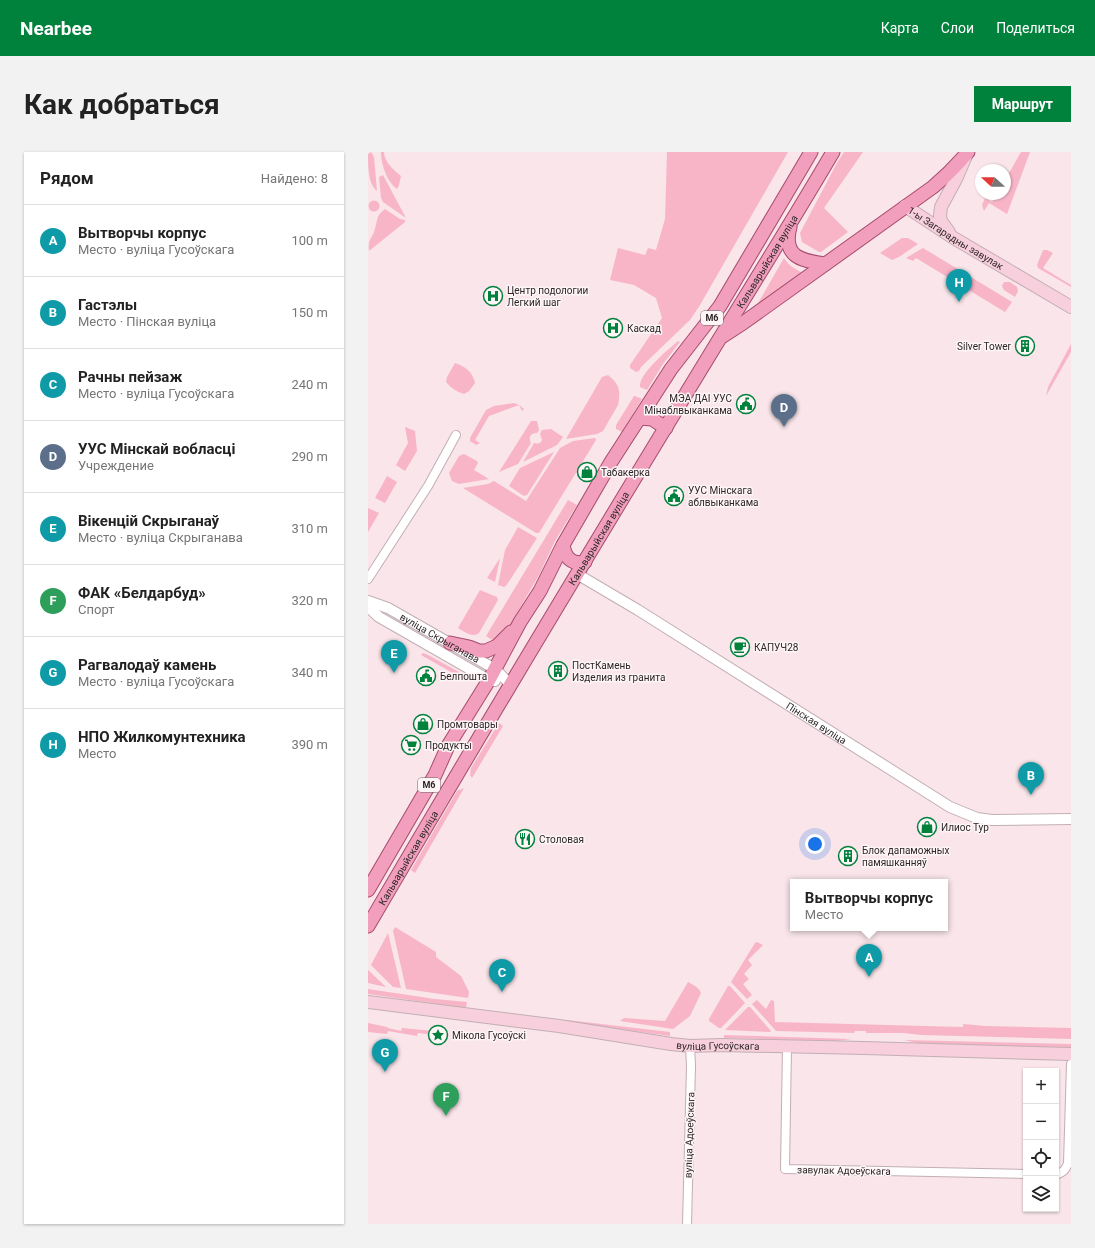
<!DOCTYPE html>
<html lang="ru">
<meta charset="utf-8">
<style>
:root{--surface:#fff;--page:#f2f2f2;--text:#222;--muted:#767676;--line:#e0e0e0;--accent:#00823d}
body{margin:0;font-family:Roboto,sans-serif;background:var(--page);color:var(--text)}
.controls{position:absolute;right:12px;bottom:12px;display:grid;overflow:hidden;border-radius:0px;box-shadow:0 1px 3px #0004}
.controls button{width:36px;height:36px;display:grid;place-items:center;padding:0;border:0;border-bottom:1px solid var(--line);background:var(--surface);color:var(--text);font:20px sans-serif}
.compass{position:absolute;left:607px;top:12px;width:36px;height:36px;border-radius:50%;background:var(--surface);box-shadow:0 1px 3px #0004;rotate:291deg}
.you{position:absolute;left:447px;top:692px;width:14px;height:14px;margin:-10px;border:3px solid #fff;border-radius:50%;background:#1a73e8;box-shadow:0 0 0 6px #1a73e833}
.badge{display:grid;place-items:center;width:26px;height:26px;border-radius:50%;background:var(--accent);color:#fff;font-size:13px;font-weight:700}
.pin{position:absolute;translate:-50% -33px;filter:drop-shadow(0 1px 2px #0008)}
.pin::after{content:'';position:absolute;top:21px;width:14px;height:12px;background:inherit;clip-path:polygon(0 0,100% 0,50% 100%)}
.popup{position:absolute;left:422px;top:727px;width:158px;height:52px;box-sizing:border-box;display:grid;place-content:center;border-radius:0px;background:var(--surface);filter:drop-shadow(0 1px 3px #0005);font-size:13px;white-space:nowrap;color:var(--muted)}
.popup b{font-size:15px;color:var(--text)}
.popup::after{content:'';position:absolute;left:50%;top:100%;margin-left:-8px;border:8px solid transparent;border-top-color:var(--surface)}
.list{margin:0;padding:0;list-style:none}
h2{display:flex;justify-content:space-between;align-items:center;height:52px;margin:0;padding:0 16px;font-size:17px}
h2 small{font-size:13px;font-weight:400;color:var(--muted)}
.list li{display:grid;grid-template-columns:26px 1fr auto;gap:12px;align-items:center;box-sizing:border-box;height:72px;padding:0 16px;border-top:1px solid var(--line)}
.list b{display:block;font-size:15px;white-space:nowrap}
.list p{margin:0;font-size:13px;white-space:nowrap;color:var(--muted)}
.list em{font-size:13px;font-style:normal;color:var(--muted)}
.icon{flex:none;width:22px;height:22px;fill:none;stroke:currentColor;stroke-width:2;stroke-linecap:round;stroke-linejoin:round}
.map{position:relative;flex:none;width:703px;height:1072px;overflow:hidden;border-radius:0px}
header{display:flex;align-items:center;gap:24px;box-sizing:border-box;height:56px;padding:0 20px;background:var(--accent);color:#fff}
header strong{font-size:19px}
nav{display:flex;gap:22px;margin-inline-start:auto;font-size:14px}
.intro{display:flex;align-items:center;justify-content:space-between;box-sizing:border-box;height:96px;padding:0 24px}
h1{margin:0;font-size:28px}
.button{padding:10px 18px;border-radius:0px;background:var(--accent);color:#fff;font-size:14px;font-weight:700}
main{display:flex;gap:24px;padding:0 24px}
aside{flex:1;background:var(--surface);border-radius:0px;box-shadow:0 1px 3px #0004}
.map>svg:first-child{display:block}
.green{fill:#f8b5c8}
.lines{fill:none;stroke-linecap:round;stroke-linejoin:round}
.minor-casing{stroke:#c2afb4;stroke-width:10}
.tertiary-casing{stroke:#c2afb4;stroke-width:12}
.secondary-casing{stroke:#c2afb4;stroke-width:14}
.primary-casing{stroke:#a74b6b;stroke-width:15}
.minor{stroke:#fff;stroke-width:8}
.tertiary{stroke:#fff;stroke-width:10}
.secondary{stroke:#f8cfdd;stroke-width:12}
.primary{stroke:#f19fbc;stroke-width:13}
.labels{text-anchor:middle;stroke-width:3;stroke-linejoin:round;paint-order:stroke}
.shield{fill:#fef5f7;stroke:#6c6466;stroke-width:1}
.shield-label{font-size:9px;font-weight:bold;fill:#2d2628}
.street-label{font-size:10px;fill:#2d2628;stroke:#fef5f7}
.poi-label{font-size:10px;fill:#2d2628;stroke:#fef5f7;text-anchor:start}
</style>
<header>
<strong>Nearbee</strong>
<nav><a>Карта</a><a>Слои</a><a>Поделиться</a></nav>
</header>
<div class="intro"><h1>Как добраться</h1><a class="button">Маршрут</a></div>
<main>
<aside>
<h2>Рядом<small>Найдено: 8</small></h2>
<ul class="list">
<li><span class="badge" style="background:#0f9aa8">A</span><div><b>Вытворчы корпус</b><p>Место · вуліца Гусоўскага</p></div><em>100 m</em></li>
<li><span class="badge" style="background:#0f9aa8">B</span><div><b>Гастэлы</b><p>Место · Пінская вуліца</p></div><em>150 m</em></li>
<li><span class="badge" style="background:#0f9aa8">C</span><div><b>Рачны пейзаж</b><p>Место · вуліца Гусоўскага</p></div><em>240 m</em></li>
<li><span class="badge" style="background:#5c6f8a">D</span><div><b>УУС Мінскай вобласці</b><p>Учреждение</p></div><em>290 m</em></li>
<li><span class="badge" style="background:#0f9aa8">E</span><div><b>Вікенцій Скрыганаў</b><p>Место · вуліца Скрыганава</p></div><em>310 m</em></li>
<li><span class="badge" style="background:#2e9e5b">F</span><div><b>ФАК «Белдарбуд»</b><p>Спорт</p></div><em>320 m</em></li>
<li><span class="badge" style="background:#0f9aa8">G</span><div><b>Рагвалодаў камень</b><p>Место · вуліца Гусоўскага</p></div><em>340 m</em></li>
<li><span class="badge" style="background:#0f9aa8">H</span><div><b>НПО Жилкомунтехника</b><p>Место</p></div><em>390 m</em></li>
</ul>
</aside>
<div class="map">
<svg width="703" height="1072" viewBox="0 0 703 1072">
<rect width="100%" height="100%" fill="#f9e5ea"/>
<g class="green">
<path d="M3 0 6 5 9 39C0 32 0 14 0 2Z"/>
<path d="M13 0H16C16 10 26 18 33 24L31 33 29 37C19 30 13 12 13 0Z"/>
<polygon points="299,0 420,0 332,153 322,168 273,215 271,219 268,220 262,216 262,213 294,166 288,146 266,133 242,128 250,96 277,103 280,96 288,98 297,67"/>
<polygon points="476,0 495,0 456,56 480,80 453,100 451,100 434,90 432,81 469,11"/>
<polygon points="653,0 662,0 639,62 621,51 616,59 614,53 617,46 624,50 629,42 637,42 637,28"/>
<polygon points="15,23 38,66 15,50 13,46 11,25"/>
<circle cx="6" cy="54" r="5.5"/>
<path d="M17 57 32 67 37 68V70L1 99C0 86 4 87 7 77 10 66 8 64 17 57Z"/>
<polygon points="534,86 540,86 550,92 531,105 524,108 512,101"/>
<polygon points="555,96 644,150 637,160 548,106 545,109 538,106"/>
<polygon points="675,98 679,98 685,101 675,116 703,133 703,135 670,116 669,113"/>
<path d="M416 106C421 114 427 117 435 121L389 153Z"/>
<polygon points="636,130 642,130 649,135 650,139 647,145 636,138 634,134"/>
<path d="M310 189 312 190 295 212 279 238 272 235C271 221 300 198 310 189Z"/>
<polygon points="703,192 703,200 678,244 680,235"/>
<path d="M87 211C98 215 104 219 107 231L101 239 96 242C89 240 83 236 78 230L79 225Z"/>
<path d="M240 223C251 232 253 238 250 253L235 279 229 282 198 287 234 225Z"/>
<polygon points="266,244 267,244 274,247 254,280 248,277 248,273"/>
<polygon points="146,251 151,253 156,257 154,259 151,253 121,264 107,288 112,291 108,293 102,289 102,286 118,258 126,254"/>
<path d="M163 269H169L171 278 169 281C163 281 160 285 163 291L150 312 131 320Z"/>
<polygon points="37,275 47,279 49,299 37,319 28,313 40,291"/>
<path d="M183 277 195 285 189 293 155 310 166 291C171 292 172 292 174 288L172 282 174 278Z"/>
<polygon points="227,286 228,288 171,381 168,381 95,336 120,332 126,329 158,349 192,296 205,289"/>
<polygon points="186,300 159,343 156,344 141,334 152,316"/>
<polygon points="96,302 109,309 110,311 106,318 121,327 91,332 84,329 81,321 91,304"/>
<polygon points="19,324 29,330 17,351 7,346"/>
<polygon points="200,348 209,353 187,389 171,423 138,480 130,488 124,488 118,484"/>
<polygon points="0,356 11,361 0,380"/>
<polygon points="150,375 169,386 138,434 136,435 130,433 137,398"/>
<polygon points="132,406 127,430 119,426"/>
<path d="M112 438 129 445 130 448 111 481C104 486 97 480 90 476Z"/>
<polygon points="55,501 60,503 91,520 92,522 90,524 53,503"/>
<polygon points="131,571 135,574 104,626 102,623 103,616"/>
<polygon points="96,636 47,721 43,718 89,639"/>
<polygon points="27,775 68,800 68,805 93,824 101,840 100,846 38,837 25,779"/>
<polygon points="20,781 33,836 25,835 3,813"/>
<polygon points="389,790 395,793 380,808 384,813 376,822 381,827 375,832 384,843 379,847 363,830 387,791"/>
<polygon points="0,818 18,835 0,831"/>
<path d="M320 830C325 833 331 835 333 841L322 864 305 877 252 869 256 866 297 869Z"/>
<polygon points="360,834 362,834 377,851 353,876 351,876 341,869 341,867"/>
<polygon points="0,837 67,847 99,850 98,856 0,842"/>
<polygon points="389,848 398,857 403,848 406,849 407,870 595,875 595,872 617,874 703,876 703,887 554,883 535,881 498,881 498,879 487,879 486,881 408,879 384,852"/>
<polygon points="380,855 382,855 403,879 402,880 357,878"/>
<polygon points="199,868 302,880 302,884 199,870"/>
<polygon points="0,871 19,875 20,876 33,879 34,876 75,880 75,884 50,881 49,884 20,879 19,882 0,880"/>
<polygon points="356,883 484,887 468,889 356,886"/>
<polygon points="536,888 703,892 703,897 553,892"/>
</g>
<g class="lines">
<defs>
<g id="minor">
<polyline points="0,427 60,334 88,283"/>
<polyline points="419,895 417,1017 658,1022"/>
<path d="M688 1023C695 1020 698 1018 700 1011L703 912"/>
<polyline points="319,1072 323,914 322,894"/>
</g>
<g id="tertiary">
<path id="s1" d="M209 422 270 458 582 655 609 666 624 668 703 667"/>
<path id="s2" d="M0 449 20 456 127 517 143 533"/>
<polyline points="0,455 11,465 121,528 127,529"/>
</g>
<g id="secondary">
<path id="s3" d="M537 54 584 85 703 155"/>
<polyline points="581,80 573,69 572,64 573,55 588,27 598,4"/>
<path id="s4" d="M0 850 191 874 303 892 322 894 353 893 496 896 703 902"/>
</g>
<g id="primary">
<path d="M422 75C414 105 434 109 457 112"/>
<path d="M355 184 375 171 565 35C578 24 589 13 600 0"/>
<polyline points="272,266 284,267 298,276"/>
<path d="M195 393C197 405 203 413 217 410"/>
<polyline points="82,491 101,495 111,499 118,499 129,494 143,480"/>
<polyline points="0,738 67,623 80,594 121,528 152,470 172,439 195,393 243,310 303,217 352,154 443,0"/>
<path id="s5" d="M0 774C115 577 233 381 352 186 390 124 428 63 465 0"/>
</g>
</defs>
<use href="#minor" class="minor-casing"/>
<use href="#tertiary" class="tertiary-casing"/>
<use href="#secondary" class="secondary-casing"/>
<use href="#primary" class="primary-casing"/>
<use href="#minor" class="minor"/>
<use href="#tertiary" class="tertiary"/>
<use href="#secondary" class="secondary"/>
<use href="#primary" class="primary"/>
</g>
<defs>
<symbol id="hospital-ring" viewBox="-11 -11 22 22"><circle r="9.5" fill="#fef5f7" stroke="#00823d" stroke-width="1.5"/><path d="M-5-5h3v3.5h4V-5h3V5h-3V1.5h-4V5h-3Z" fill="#00823d"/></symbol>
<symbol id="building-ring" viewBox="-11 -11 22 22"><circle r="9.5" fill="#fef5f7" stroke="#00823d" stroke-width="1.5"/><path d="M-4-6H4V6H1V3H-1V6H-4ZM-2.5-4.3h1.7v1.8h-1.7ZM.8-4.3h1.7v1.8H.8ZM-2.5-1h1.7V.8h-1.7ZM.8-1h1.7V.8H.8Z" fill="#00823d"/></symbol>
<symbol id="civic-ring" viewBox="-11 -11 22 22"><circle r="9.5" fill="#fef5f7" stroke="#00823d" stroke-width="1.5"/><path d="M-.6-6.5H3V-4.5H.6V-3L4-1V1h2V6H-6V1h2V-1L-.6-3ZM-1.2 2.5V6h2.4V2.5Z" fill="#00823d"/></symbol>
<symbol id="shop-ring" viewBox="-11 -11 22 22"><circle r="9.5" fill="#fef5f7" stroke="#00823d" stroke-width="1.5"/><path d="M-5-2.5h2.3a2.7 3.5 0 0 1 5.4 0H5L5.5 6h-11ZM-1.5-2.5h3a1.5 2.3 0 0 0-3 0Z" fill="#00823d"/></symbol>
<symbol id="cafe-ring" viewBox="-11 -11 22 22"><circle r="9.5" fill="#fef5f7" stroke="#00823d" stroke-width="1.5"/><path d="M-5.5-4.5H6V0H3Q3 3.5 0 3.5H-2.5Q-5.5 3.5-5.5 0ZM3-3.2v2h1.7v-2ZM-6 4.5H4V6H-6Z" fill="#00823d"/></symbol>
<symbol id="supermarket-ring" viewBox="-11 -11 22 22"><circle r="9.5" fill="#fef5f7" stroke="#00823d" stroke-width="1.5"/><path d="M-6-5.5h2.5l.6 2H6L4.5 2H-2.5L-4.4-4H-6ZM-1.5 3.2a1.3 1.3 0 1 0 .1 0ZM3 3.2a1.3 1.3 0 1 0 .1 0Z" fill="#00823d"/></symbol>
<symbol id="restaurant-ring" viewBox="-11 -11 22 22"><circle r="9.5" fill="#fef5f7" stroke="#00823d" stroke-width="1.5"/><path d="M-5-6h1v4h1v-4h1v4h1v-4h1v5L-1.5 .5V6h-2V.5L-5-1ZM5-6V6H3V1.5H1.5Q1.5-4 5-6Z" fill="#00823d"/></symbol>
<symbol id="sight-ring" viewBox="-11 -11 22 22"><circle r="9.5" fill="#fef5f7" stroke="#00823d" stroke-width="1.5"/><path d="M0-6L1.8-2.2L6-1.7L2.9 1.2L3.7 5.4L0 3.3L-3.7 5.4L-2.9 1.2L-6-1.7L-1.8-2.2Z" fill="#00823d"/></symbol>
</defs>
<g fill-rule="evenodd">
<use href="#hospital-ring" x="114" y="133" width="22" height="22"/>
<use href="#hospital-ring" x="234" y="165" width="22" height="22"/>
<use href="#building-ring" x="646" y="183" width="22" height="22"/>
<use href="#civic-ring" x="367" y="241" width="22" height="22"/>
<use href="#shop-ring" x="208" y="309" width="22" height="22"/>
<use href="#civic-ring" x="295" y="333" width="22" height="22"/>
<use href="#cafe-ring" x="361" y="484" width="22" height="22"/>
<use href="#building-ring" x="179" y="508" width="22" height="22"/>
<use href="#civic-ring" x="47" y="513" width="22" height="22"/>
<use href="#shop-ring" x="44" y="561" width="22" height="22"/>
<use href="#supermarket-ring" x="32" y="582" width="22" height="22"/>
<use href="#shop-ring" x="548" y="664" width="22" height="22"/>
<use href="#restaurant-ring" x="146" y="676" width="22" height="22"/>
<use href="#building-ring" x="469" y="693" width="22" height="22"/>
<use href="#sight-ring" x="59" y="872" width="22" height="22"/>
</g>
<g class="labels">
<g class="shield">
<rect x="333" y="159" width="22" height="14" rx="3"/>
<rect x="50" y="626" width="22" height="14" rx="3"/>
</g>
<g class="shield-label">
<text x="344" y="169">М6</text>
<text x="61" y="636">М6</text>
</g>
<g class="street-label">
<text dy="4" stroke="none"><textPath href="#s3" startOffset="60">1-ы Загарадны завулак</textPath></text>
<text dy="4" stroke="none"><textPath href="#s5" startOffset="775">Кальварыйская вуліца</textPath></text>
<text dy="4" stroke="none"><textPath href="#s5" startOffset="451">Кальварыйская вуліца</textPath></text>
<text dy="4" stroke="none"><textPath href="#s2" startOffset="81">вуліца Скрыганава</textPath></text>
<text dy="4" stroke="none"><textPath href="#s1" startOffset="282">Пінская вуліца</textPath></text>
<text dy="4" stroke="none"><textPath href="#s5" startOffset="79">Кальварыйская вуліца</textPath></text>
<text dy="4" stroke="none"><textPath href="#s4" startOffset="353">вуліца Гусоўскага</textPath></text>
<text transform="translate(321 983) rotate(-88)" y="4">вуліца Адоеўскага</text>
<text transform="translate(476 1018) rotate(1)" y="4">завулак Адоеўскага</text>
</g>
<g class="poi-label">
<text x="139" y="142">Центр подологии<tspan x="139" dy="12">Легкий шаг</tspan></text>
<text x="259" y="180">Каскад</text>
<text x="643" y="198" text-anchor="end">Silver Tower</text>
<text x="364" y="250" text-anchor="end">МЭА ДАI УУС<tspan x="364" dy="12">Мінаблвыканкама</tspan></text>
<text x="233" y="324">Табакерка</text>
<text x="320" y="342">УУС Мінскага<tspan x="320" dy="12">аблвыканкама</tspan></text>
<text x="386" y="499">КАПУЧ28</text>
<text x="204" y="517">ПостКамень<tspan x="204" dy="12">Изделия из гранита</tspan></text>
<text x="72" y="528">Белпошта</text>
<text x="69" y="576">Промтовары</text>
<text x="57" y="597">Продукты</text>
<text x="573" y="679">Илиос Тур</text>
<text x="171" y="691">Столовая</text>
<text x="494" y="702">Блок дапаможных<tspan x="494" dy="12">памяшканняў</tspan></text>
<text x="84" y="887">Мікола Гусоўскі</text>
</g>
</g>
</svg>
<div class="controls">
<button>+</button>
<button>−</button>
<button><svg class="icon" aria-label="locate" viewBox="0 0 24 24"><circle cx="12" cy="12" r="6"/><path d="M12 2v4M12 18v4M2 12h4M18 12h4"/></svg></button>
<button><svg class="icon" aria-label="layers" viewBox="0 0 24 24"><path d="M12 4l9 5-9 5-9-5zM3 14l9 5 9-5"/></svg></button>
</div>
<svg class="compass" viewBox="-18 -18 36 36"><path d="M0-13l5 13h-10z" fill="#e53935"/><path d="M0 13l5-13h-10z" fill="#767676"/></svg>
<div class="you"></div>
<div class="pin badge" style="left:501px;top:825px;background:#0f9aa8">A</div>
<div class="popup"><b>Вытворчы корпус</b>Место</div>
<div class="pin badge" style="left:663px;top:643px;background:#0f9aa8">B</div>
<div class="pin badge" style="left:134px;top:840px;background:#0f9aa8">C</div>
<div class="pin badge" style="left:416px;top:275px;background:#5c6f8a">D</div>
<div class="pin badge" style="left:26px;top:521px;background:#0f9aa8">E</div>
<div class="pin badge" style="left:78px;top:964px;background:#2e9e5b">F</div>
<div class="pin badge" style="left:17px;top:920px;background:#0f9aa8">G</div>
<div class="pin badge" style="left:591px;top:150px;background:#0f9aa8">H</div>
</div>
</main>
